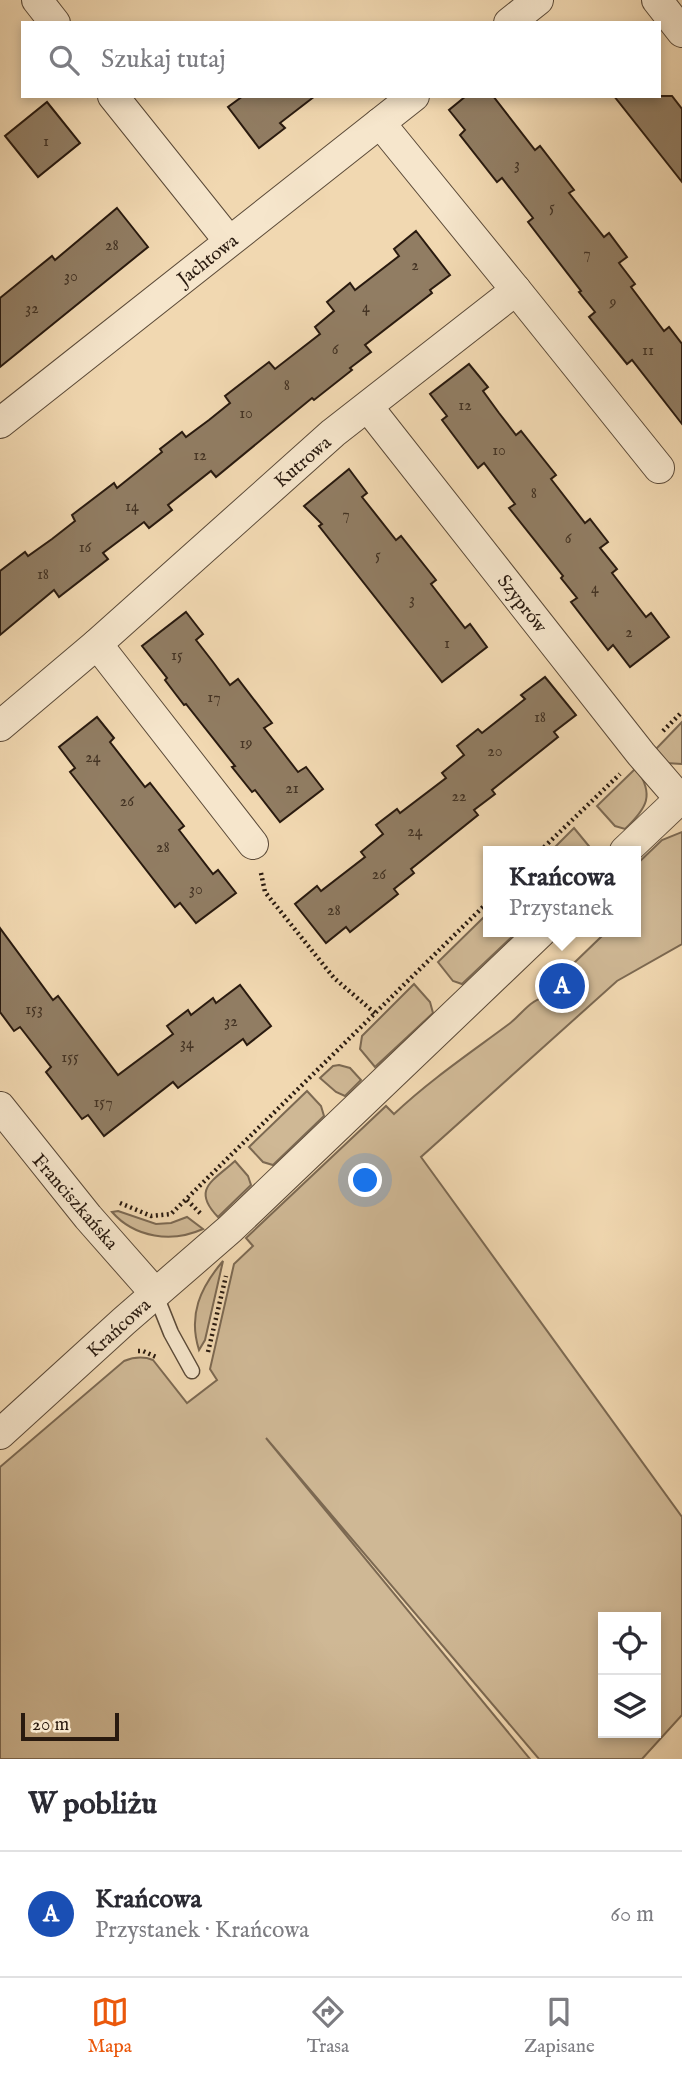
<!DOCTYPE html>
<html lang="pl">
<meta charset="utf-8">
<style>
:root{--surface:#fff;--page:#f7f7f7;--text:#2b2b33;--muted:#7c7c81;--line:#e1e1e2;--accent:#ea580c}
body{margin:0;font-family:"IM FELL English",serif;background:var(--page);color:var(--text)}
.controls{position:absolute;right:21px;bottom:21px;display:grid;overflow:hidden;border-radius:0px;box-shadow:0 4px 10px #0003}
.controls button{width:63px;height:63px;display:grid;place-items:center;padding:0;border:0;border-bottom:2px solid var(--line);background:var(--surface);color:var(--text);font:35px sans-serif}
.scale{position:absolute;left:21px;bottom:18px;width:98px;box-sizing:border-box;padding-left:7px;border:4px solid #291a0f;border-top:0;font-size:19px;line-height:24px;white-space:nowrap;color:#291a0f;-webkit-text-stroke:5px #f6e6cc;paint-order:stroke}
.you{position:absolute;left:366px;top:1181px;width:24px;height:24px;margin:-18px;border:5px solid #fff;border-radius:50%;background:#1a73e8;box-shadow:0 0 0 10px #1a73e833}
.badge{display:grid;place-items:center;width:46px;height:46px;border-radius:50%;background:var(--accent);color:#fff;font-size:23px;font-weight:700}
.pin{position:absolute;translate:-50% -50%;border:4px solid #fff;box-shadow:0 2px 7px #0006}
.popup{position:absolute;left:483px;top:846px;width:158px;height:91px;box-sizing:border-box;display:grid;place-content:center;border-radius:0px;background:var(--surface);filter:drop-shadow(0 2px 5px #0005);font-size:23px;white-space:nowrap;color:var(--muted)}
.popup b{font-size:26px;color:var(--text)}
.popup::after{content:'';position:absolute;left:50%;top:100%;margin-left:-14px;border:14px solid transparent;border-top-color:var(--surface)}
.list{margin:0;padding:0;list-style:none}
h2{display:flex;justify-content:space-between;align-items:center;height:91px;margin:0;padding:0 28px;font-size:30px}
h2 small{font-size:23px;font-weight:400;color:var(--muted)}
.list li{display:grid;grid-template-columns:46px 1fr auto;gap:21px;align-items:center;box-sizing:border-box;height:126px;padding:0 28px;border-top:2px solid var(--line)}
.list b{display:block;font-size:26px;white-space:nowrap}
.list p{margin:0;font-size:23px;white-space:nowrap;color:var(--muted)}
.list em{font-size:23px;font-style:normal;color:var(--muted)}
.icon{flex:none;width:38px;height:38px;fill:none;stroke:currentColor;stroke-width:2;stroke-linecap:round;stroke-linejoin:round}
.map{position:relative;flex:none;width:682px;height:1759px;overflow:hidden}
.search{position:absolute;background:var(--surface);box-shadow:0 4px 10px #0003;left:21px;right:21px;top:21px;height:77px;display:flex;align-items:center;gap:18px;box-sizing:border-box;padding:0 24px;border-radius:0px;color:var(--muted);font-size:26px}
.sheet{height:217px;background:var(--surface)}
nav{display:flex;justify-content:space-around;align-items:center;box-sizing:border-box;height:98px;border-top:2px solid var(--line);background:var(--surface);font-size:19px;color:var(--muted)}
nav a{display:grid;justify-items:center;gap:4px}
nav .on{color:var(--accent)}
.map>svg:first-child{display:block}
.green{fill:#cfb895;stroke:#7c6952;stroke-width:2;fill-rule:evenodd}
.building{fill:#917d63;stroke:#291a0f;stroke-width:2}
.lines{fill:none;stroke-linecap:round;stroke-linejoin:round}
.service-casing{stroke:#5b4a38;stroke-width:17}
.minor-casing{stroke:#5b4a38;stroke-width:32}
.path{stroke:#291a0f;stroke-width:4.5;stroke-dasharray:2 3.5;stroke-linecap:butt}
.service{stroke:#f6e6cc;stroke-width:14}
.minor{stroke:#f6e6cc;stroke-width:30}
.labels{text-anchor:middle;stroke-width:5;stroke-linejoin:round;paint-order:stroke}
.number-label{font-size:16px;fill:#433324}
.street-label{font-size:19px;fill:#291a0f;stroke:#f6e6cc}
</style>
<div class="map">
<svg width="682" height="1759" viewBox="0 0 682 1759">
<rect width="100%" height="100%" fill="#f1d8b1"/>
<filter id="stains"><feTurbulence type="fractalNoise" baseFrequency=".00286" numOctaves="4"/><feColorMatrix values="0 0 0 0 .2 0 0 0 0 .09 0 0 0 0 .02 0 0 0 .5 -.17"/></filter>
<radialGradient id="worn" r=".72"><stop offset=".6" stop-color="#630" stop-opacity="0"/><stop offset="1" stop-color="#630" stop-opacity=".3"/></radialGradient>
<g class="green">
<polygon points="682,722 682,764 666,763 654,751"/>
<path d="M636 768C655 795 647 808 625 829L615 826 597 806Z"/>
<polygon points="574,828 593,851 551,851"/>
<path d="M682 832V944L617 981 421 1157 682 1517V1715L642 1759H539L266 1438 530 1759H0V1467L124 1361C134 1357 143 1356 153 1360L187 1403 217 1380 210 1369 234 1264 253 1246 246 1238 386 1106 394 1114C430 1080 470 1053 509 1024 520 1016 530 1000 543 998L550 1002 576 978 573 973V964L603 935 601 932H636V865L662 840ZM603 1617H656V1733H603Z"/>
<polygon points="488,913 489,932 515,932 515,934 462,984 453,981 438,962"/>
<polygon points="414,984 430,1002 433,1013 375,1067 360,1049 362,1036"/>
<polygon points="339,1065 350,1068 361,1080 345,1096 336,1092 320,1078 333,1066"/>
<polygon points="307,1091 321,1106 324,1116 273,1165 263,1162 249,1147"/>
<path d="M235 1161 248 1176 251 1185 218 1217C191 1189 213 1181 235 1161Z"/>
<path d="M118 1211 156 1224 171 1223 187 1217 203 1229C172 1243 135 1238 112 1212Z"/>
<path d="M223 1261 205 1340 199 1350C188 1315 200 1288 223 1261Z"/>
</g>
<g class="building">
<polygon points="243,96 315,96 280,123 285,128 259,148 228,107"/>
<polygon points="466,96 493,96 535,150 540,146 574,190 569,193 604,237 609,233 627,257 619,263 635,284 631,287 664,331 669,327 682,344 682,424 632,360 627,364 589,317 595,312 579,292 581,291 528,222 533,218 502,178 497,182 460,135 465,130 449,110"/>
<polygon points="614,96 672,96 682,109 682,182"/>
<polygon points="47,102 80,143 38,177 5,136"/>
<polygon points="117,208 148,247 0,367 0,298 52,256 55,260"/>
<polygon points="416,231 450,275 430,290 432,293 365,345 371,352 350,368 352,370 314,400 312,398 216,477 211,471 168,505 172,510 149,528 144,522 103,553 108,559 59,597 54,590 0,635 0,571 25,552 28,556 52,539 75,521 72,515 114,483 117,488 162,452 160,449 182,432 186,437 209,420 230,403 225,396 269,362 275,369 320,334 315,327 334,311 327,302 350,283 355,290 399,256 394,249"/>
<polygon points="469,364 488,387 483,391 499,413 516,435 521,431 556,475 551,479 585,523 590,519 608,542 600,548 617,569 612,573 646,617 651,613 669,637 630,667 613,645 608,650 571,602 577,598 561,578 563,576 509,508 515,504 484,463 478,468 442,420 447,416 430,394"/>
<polygon points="349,469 367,493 362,497 396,540 401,536 436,580 431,584 465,628 470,624 487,647 442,682 319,526 322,524 304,506"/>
<polygon points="186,612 203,634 196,640 213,662 230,685 238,679 272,723 264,728 298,772 306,767 323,789 280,822 255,790 252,792 232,767 235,766 186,704 184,705 174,692 165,680 167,678 142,646"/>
<polygon points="545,677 576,715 554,732 558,737 492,790 495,794 474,810 478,815 411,869 414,873 394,889 398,894 350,932 346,927 326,943 295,904 317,886 321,891 365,857 361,852 383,834 376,825 397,809 400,813 446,778 442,773 464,755 457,746 478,729 482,733 525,699 521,695"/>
<polygon points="97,717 114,738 110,742 145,787 150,783 184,826 179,830 213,874 218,870 236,893 196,923 180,903 175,907 70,772 75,768 59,747"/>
<polygon points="0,928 53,1000 58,996 118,1075 173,1034 167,1026 188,1010 191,1015 213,998 216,1003 240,985 271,1026 247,1045 243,1039 178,1088 173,1082 104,1136 88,1115 82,1119 46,1072 51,1067 20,1027 14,1031 0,1012"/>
</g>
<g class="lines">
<defs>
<polyline id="service" points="155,1293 171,1333 192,1371"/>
<g id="minor">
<polyline points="37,0 55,23"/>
<polyline points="657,0 682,32"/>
<polyline points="509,23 538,0"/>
<polyline points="113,96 229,241"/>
<polyline points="516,290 659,468"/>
<polyline points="368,407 641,754 680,799"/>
<polyline points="0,423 414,96"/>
<polyline points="97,644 253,844"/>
<polyline points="0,726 97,644 333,433 516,290 380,123"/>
<polyline points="625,851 682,797"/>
<polyline points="0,1107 88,1217 155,1293"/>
<polyline points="0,1434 124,1321 230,1229 541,932"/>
</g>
</defs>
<use href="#service" class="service-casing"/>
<use href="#minor" class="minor-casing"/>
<g class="path">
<polyline points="663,731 682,712"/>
<polyline points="540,851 620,774"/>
<polyline points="261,873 265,892 334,978 376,1014"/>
<polyline points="187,1200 201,1214"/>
<polyline points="120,1203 151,1216 171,1214 489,901"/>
<polyline points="138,1351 143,1351 156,1357"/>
<polyline points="208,1352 226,1276"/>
</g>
<use href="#service" class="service"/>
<use href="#minor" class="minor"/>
</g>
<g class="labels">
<g class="number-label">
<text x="46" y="146">1</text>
<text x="517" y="169">3</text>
<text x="552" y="212">5</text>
<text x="112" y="250">28</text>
<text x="587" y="258">7</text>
<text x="415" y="270">2</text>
<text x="71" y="281">30</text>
<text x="613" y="307">9</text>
<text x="366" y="312">4</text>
<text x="32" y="313">32</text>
<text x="335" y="354">6</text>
<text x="648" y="355">11</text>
<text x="287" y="390">8</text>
<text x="465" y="410">12</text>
<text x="246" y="418">10</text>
<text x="499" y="455">10</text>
<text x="200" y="460">12</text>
<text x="534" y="498">8</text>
<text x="132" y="511">14</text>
<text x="346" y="519">7</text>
<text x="568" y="543">6</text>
<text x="85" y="552">16</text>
<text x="378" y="560">5</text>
<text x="43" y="579">18</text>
<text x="595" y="593">4</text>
<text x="412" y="604">3</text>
<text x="629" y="637">2</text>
<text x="447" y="648">1</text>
<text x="177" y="660">15</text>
<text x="214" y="702">17</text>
<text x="540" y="722">18</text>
<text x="246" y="748">19</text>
<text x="495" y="756">20</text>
<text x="93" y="762">24</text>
<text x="292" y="793">21</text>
<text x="459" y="801">22</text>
<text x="127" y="806">26</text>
<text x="415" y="836">24</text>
<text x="163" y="852">28</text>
<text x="379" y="879">26</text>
<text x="196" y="894">30</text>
<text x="334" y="915">28</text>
<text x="34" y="1014">153</text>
<text x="231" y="1026">32</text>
<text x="187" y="1048">34</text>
<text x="70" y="1062">155</text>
<text x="103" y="1107">157</text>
</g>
<g class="street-label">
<text transform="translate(207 259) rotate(-38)" y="7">Jachtowa</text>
<text transform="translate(302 461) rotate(-41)" y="7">Kutrowa</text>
<text transform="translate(523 603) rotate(52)" y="7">Szyprów</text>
<text transform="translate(76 1201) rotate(49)" y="7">Franciszkańska</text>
<text transform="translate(118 1327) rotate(-42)" y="7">Krańcowa</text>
</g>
</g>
<rect width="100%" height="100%" filter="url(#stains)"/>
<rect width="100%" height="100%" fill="url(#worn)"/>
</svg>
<div class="controls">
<button><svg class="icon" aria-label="locate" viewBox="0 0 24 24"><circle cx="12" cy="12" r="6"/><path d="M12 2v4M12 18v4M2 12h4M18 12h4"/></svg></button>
<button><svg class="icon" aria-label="layers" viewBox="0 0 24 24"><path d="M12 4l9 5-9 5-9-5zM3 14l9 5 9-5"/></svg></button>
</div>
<div class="scale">20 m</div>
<div class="you"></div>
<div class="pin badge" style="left:562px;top:986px;background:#1a4fb4">A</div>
<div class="popup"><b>Krańcowa</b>Przystanek</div>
<div class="search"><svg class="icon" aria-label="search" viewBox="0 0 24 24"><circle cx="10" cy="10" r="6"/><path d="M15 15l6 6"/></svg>Szukaj tutaj</div>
</div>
<section class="sheet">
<h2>W pobliżu<small></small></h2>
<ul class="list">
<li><span class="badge" style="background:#1a4fb4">A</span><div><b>Krańcowa</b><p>Przystanek · Krańcowa</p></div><em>60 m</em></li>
</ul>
</section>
<nav>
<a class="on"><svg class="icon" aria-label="map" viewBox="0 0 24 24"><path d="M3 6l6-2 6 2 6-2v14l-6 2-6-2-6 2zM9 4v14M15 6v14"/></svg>Mapa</a>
<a><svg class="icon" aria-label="directions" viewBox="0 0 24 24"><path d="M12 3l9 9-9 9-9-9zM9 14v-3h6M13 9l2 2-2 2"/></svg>Trasa</a>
<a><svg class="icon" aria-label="saved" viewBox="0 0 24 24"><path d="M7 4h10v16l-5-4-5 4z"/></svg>Zapisane</a>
</nav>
